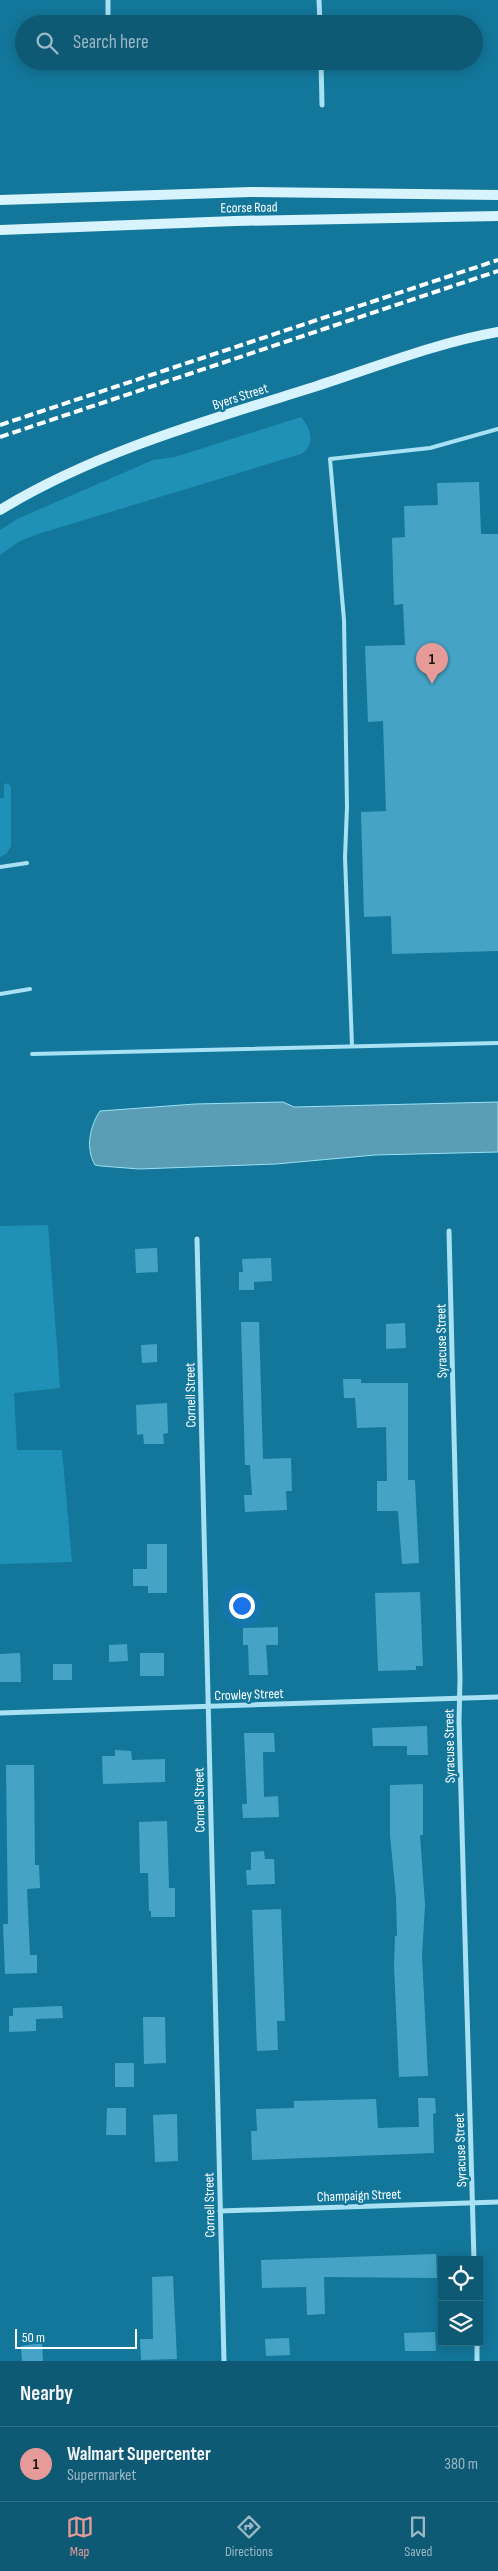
<!DOCTYPE html>
<style>
:root{--surface:#0e5974;--page:#175f79;--text:#f1f3f6;--muted:#9bb8c5;--line:#2e6f86;--accent:#e69b98}
body{margin:0;font-family:"Sofia Sans Condensed",sans-serif;background:var(--page);color:var(--text)}
.controls{position:absolute;right:15px;bottom:15px;display:grid;overflow:hidden;border-radius:0px;box-shadow:0 2px 12px #0003}
.controls button{width:45px;height:45px;display:grid;place-items:center;padding:0;border:0;border-bottom:1px solid var(--line);background:var(--surface);color:var(--text);font:25px sans-serif}
.scale{position:absolute;left:15px;bottom:12px;width:122px;box-sizing:border-box;padding-left:5px;border:2px solid #fff;border-top:0;font-size:14px;line-height:18px;white-space:nowrap;color:#fff;-webkit-text-stroke:4px #13779b;paint-order:stroke}
.you{position:absolute;left:241px;top:1605px;width:18px;height:18px;margin:-12px;border:4px solid #fff;border-radius:50%;background:#1a73e8;box-shadow:0 0 0 8px #1a73e833}
.badge{display:grid;place-items:center;width:32px;height:32px;border-radius:50%;background:var(--accent);color:#111;font-size:16px;font-weight:700}
.pin{position:absolute;translate:-50% -41px;filter:drop-shadow(0 1px 2px #0008)}
.pin::after{content:'';position:absolute;top:26px;width:18px;height:15px;background:inherit;clip-path:polygon(0 0,100% 0,50% 100%)}
.list{margin:0;padding:0;list-style:none}
h2{display:flex;justify-content:space-between;align-items:center;height:65px;margin:0;padding:0 20px;font-size:21px}
h2 small{font-size:16px;font-weight:400;color:var(--muted)}
.list li{display:grid;grid-template-columns:32px 1fr auto;gap:15px;align-items:center;box-sizing:border-box;height:75px;padding:0 20px;border-top:1px solid var(--line)}
.list b{display:block;font-size:19px;white-space:nowrap}
.list p{margin:0;font-size:16px;white-space:nowrap;color:var(--muted)}
.list em{font-size:16px;font-style:normal;color:var(--muted)}
.icon{flex:none;width:28px;height:28px;fill:none;stroke:currentColor;stroke-width:2;stroke-linecap:round;stroke-linejoin:round}
.map{position:relative;flex:none;width:498px;height:2361px;overflow:hidden}
.search{position:absolute;background:var(--surface);box-shadow:0 2px 12px #0003;left:15px;right:15px;top:15px;height:55px;display:flex;align-items:center;gap:12px;box-sizing:border-box;padding:0 18px;border-radius:28px;color:var(--muted);font-size:19px}
.sheet{height:140px;background:var(--surface)}
nav{display:flex;justify-content:space-around;align-items:center;box-sizing:border-box;height:70px;border-top:1px solid var(--line);background:var(--surface);font-size:14px;color:var(--muted)}
nav a{display:grid;justify-items:center;gap:2px}
nav .on{color:var(--accent)}
.map>svg:first-child{display:block}
.green{fill:#1f91b6}
.water{fill:#5b9db4;stroke:#99e1f6}
.building{fill:#45a4c5}
.lines{fill:none;stroke-linecap:round;stroke-linejoin:round}
.lane{stroke:#a7e1f3;stroke-width:4}
.street{stroke:#a7e1f3;stroke-width:5}
.secondary{stroke:#d7f3fd;stroke-width:10}
.rail{stroke:#fff;stroke-width:4;stroke-dasharray:9 4;stroke-linecap:butt}
.labels{text-anchor:middle;stroke-width:5;stroke-linejoin:round;paint-order:stroke}
.street-label{font-size:14px;fill:#fff;stroke:#13779b}
</style>
<div class="map">
<svg width="498" height="2361" viewBox="0 0 498 2361">
<rect width="100%" height="100%" fill="#13779b"/>
<g class="green">
<path d="M301 417C311 429 316 445 301 454L38 534 20 541 0 555V530L17 519 153 460 175 457Z"/>
<polygon points="8,783 11,787 11,846 6,854 0,857 0,798 4,798 4,785"/>
<polygon points="48,1225 60,1388 14,1393 17,1450 62,1450 72,1562 0,1564 0,1226"/>
</g>
<path class="water" d="M283 1102 294 1107 498 1102V1152L375 1155 276 1164 139 1169 101 1166 95 1165C85 1148 90 1126 100 1111L195 1104Z"/>
<g class="building">
<polygon points="479,482 481,534 498,534 498,951 392,954 391,916 364,917 361,812 386,811 383,721 368,722 365,646 405,645 403,604 394,605 392,538 405,537 404,506 438,505 437,483"/>
<polygon points="157,1248 158,1272 136,1273 135,1249"/>
<polygon points="271,1258 272,1281 254,1282 254,1290 239,1290 239,1272 243,1272 242,1259"/>
<polygon points="241,1322 259,1322 263,1459 291,1458 292,1491 286,1491 287,1510 245,1512 244,1495 252,1495 250,1465 245,1465"/>
<polygon points="405,1323 406,1348 386,1349 386,1324"/>
<polygon points="157,1344 157,1362 142,1363 141,1345"/>
<polygon points="343,1379 361,1379 361,1383 408,1383 408,1480 415,1480 419,1563 402,1564 398,1511 377,1511 377,1481 387,1481 386,1427 357,1428 355,1398 344,1398"/>
<polygon points="167,1403 168,1433 163,1434 164,1444 144,1444 143,1434 137,1435 136,1405"/>
<polygon points="147,1544 167,1544 167,1593 148,1593 148,1586 133,1586 133,1569 147,1569"/>
<polygon points="420,1592 423,1666 416,1666 416,1670 378,1671 375,1593"/>
<polygon points="278,1627 278,1645 266,1645 268,1675 249,1675 248,1645 243,1645 243,1628"/>
<polygon points="127,1644 128,1661 109,1662 109,1645"/>
<polygon points="20,1653 21,1682 0,1682 0,1654"/>
<rect x="140" y="1653" width="24" height="23"/>
<rect x="53" y="1664" width="19" height="16"/>
<polygon points="427,1726 428,1755 407,1755 407,1746 373,1746 372,1728"/>
<polygon points="244,1733 274,1733 275,1752 263,1752 264,1797 278,1796 279,1817 243,1818 242,1804 247,1804"/>
<polygon points="115,1750 131,1751 132,1760 165,1759 165,1782 103,1784 102,1756 115,1756"/>
<polygon points="6,1765 34,1765 35,1865 39,1865 40,1888 27,1889 30,1955 37,1955 37,1973 5,1974 3,1924 8,1924"/>
<polygon points="423,1784 423,1835 420,1835 425,1905 422,1956 428,2076 399,2077 394,1966 395,1936 397,1936 396,1897 390,1835 390,1785"/>
<polygon points="167,1821 169,1888 175,1888 175,1917 151,1917 151,1911 149,1911 148,1873 140,1873 139,1822"/>
<polygon points="264,1851 265,1859 274,1859 275,1884 247,1885 246,1870 251,1870 251,1852"/>
<polygon points="281,1909 285,2021 277,2021 278,2050 257,2051 252,1910"/>
<polygon points="62,2006 63,2018 36,2019 36,2031 9,2032 9,2016 13,2016 13,2008"/>
<polygon points="143,2017 165,2017 166,2063 144,2064"/>
<rect x="115" y="2063" width="19" height="24"/>
<polygon points="418,2098 435,2098 436,2113 433,2114 434,2153 252,2160 251,2131 257,2131 256,2109 294,2108 294,2101 376,2099 378,2128 412,2127 419,2127"/>
<polygon points="107,2108 126,2108 126,2135 106,2135"/>
<polygon points="177,2114 178,2161 155,2162 153,2115"/>
<polygon points="436,2254 437,2278 324,2277 325,2314 307,2315 306,2287 262,2288 261,2260"/>
<polygon points="173,2276 177,2359 141,2360 140,2339 153,2339 152,2277"/>
<polygon points="435,2332 436,2351 405,2351 404,2333"/>
<polygon points="289,2338 290,2355 266,2356 265,2339"/>
<polygon points="42,2343 43,2361 22,2361 21,2346"/>
</g>
<g class="lines">
<g class="lane">
<polyline points="0,867 27,863"/>
<polyline points="0,994 30,989"/>
<polyline points="352,1046 345,857 347,807 344,620 330,459 430,448 498,429"/>
<polyline points="32,1054 498,1043"/>
</g>
<g class="street">
<polyline points="108,0 108,24"/>
<polyline points="319,0 320,24"/>
<polyline points="321,61 322,105"/>
<polyline points="449,1231 460,1678 459,1722 474,2260"/>
<polyline points="197,1239 224,2361"/>
<polyline points="0,1713 498,1697"/>
<polyline points="220,2211 498,2202"/>
<polyline points="477,2342 477,2361"/>
</g>
<g class="secondary">
<polyline points="0,200 251,192 498,195"/>
<polyline points="0,230 235,221 498,216"/>
<path d="M0 510C97 451 209 420 317 386 376 367 436 343 498 332"/>
</g>
<g class="rail">
<polyline points="0,425 498,260"/>
<polyline points="0,437 498,271"/>
</g>
</g>
<g class="labels">
<g class="street-label">
<text transform="translate(249 207) rotate(-1)" y="5">Ecorse Road</text>
<text transform="translate(240 396) rotate(-18)" y="5">Byers Street</text>
<text transform="translate(441 1341) rotate(-91)" y="5">Syracuse Street</text>
<text transform="translate(190 1395) rotate(-91)" y="5">Cornell Street</text>
<text transform="translate(249 1694) rotate(-2)" y="5">Crowley Street</text>
<text transform="translate(449 1746) rotate(-91)" y="5">Syracuse Street</text>
<text transform="translate(199 1800) rotate(-91)" y="5">Cornell Street</text>
<text transform="translate(460 2150) rotate(-92)" y="5">Syracuse Street</text>
<text transform="translate(359 2195) rotate(-2)" y="5">Champaign Street</text>
<text transform="translate(209 2205) rotate(-91)" y="5">Cornell Street</text>
</g>
</g>
</svg>
<div class="controls">
<button><svg class="icon" aria-label="locate" viewBox="0 0 24 24"><circle cx="12" cy="12" r="6"/><path d="M12 2v4M12 18v4M2 12h4M18 12h4"/></svg></button>
<button><svg class="icon" aria-label="layers" viewBox="0 0 24 24"><path d="M12 4l9 5-9 5-9-5zM3 14l9 5 9-5"/></svg></button>
</div>
<div class="scale">50 m</div>
<div class="you"></div>
<div class="pin badge" style="left:432px;top:684px">1</div>
<div class="search"><svg class="icon" aria-label="search" viewBox="0 0 24 24"><circle cx="10" cy="10" r="6"/><path d="M15 15l6 6"/></svg>Search here</div>
</div>
<section class="sheet">
<h2>Nearby<small></small></h2>
<ul class="list">
<li><span class="badge">1</span><div><b>Walmart Supercenter</b><p>Supermarket</p></div><em>380 m</em></li>
</ul>
</section>
<nav>
<a class="on"><svg class="icon" aria-label="map" viewBox="0 0 24 24"><path d="M3 6l6-2 6 2 6-2v14l-6 2-6-2-6 2zM9 4v14M15 6v14"/></svg>Map</a>
<a><svg class="icon" aria-label="directions" viewBox="0 0 24 24"><path d="M12 3l9 9-9 9-9-9zM9 14v-3h6M13 9l2 2-2 2"/></svg>Directions</a>
<a><svg class="icon" aria-label="saved" viewBox="0 0 24 24"><path d="M7 4h10v16l-5-4-5 4z"/></svg>Saved</a>
</nav>
